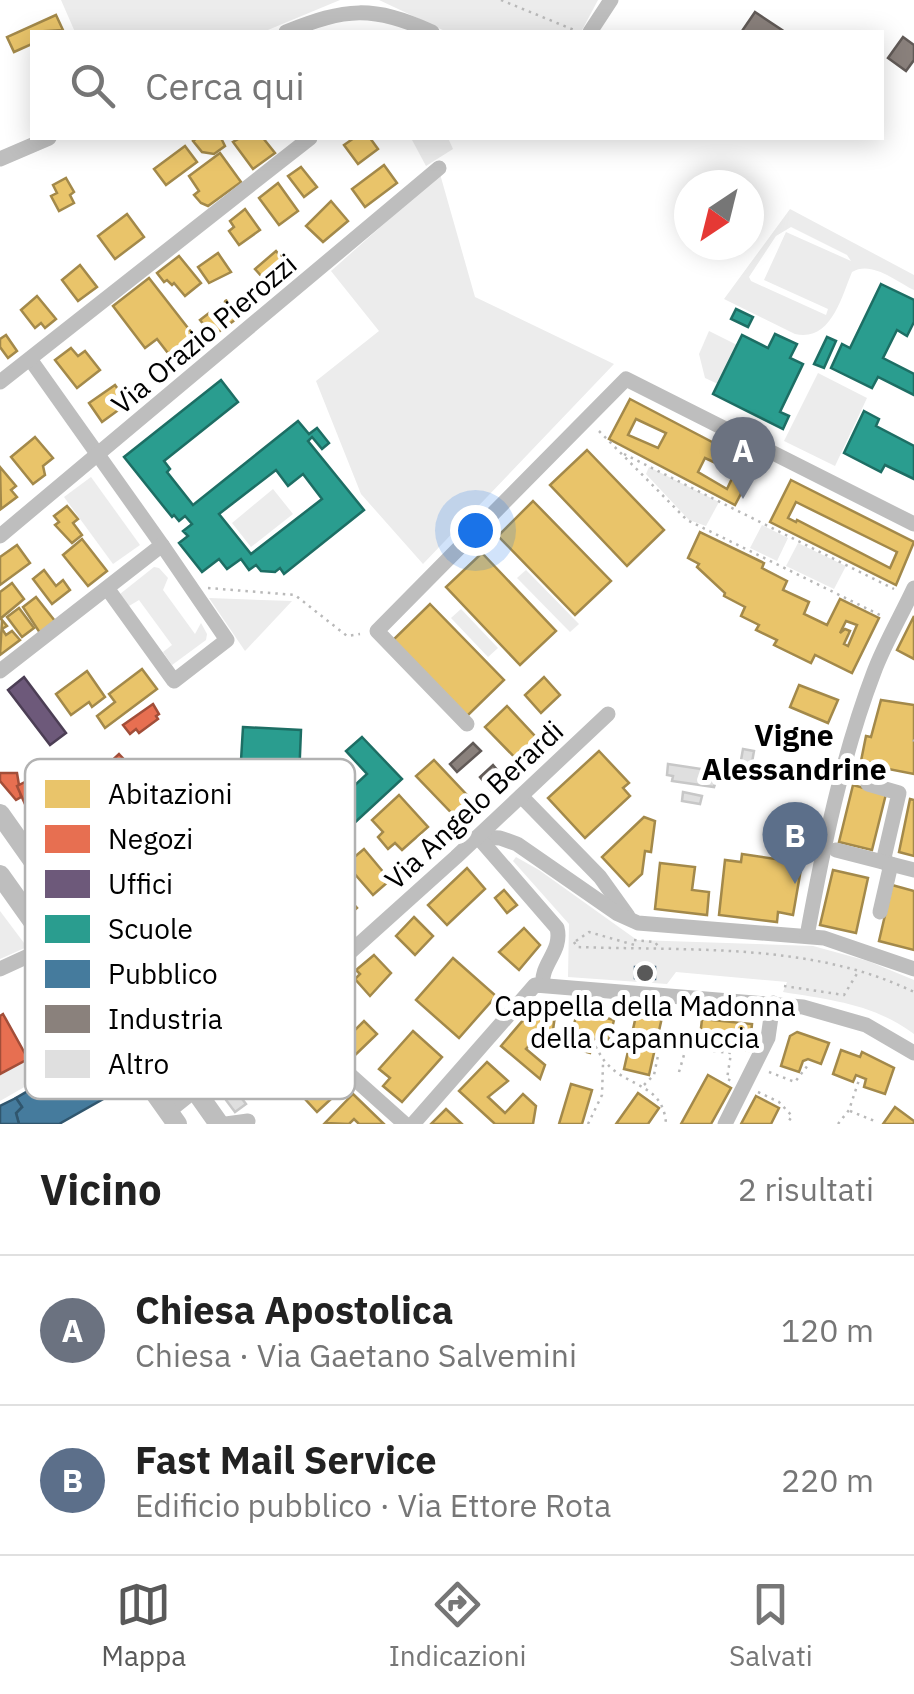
<!DOCTYPE html>
<html lang="it">
<meta charset="utf-8">
<style>
:root{--surface:#fff;--page:#f2f2f2;--text:#222;--muted:#767676;--line:#e0e0e0;--accent:#595959}
body{margin:0;font-family:"IBM Plex Sans",sans-serif;background:var(--page);color:var(--text)}
.compass{position:absolute;left:674px;top:170px;width:90px;height:90px;border-radius:50%;background:var(--surface);box-shadow:0 5px 25px #0003;rotate:215deg}
.you{position:absolute;left:475px;top:530px;width:35px;height:35px;margin:-25px;border:8px solid #fff;border-radius:50%;background:#1a73e8;box-shadow:0 0 0 15px #1a73e833}
.badge{display:grid;place-items:center;width:65px;height:65px;border-radius:50%;background:var(--accent);color:#fff;font-size:32px;font-weight:700}
.pin{position:absolute;translate:-50% -82px;filter:drop-shadow(0 2px 5px #0008)}
.pin::after{content:'';position:absolute;top:52px;width:35px;height:30px;background:inherit;clip-path:polygon(0 0,100% 0,50% 100%)}
.list{margin:0;padding:0;list-style:none}
h2{display:flex;justify-content:space-between;align-items:center;height:130px;margin:0;padding:0 40px;font-size:42px}
h2 small{font-size:32px;font-weight:400;color:var(--muted)}
.list li{display:grid;grid-template-columns:65px 1fr auto;gap:30px;align-items:center;box-sizing:border-box;height:150px;padding:0 40px;border-top:2px solid var(--line)}
.list b{display:block;font-size:38px;white-space:nowrap}
.list p{margin:0;font-size:32px;white-space:nowrap;color:var(--muted)}
.list em{font-size:32px;font-style:normal;color:var(--muted)}
.icon{flex:none;width:55px;height:55px;fill:none;stroke:currentColor;stroke-width:2;stroke-linecap:round;stroke-linejoin:round}
.map{position:relative;flex:none;width:914px;height:1124px;overflow:hidden}
.search{position:absolute;background:var(--surface);box-shadow:0 5px 25px #0003;left:30px;right:30px;top:30px;height:110px;display:flex;align-items:center;gap:25px;box-sizing:border-box;padding:0 35px;border-radius:0px;color:var(--muted);font-size:38px}
.sheet{height:430px;background:var(--surface)}
nav{display:flex;justify-content:space-around;align-items:center;box-sizing:border-box;height:140px;border-top:2px solid var(--line);background:var(--surface);font-size:28px;color:var(--muted)}
nav a{display:grid;justify-items:center;gap:5px}
nav .on{color:var(--accent)}
.map>svg:first-child{display:block}
.green{fill:#ececec;fill-rule:evenodd}
.homes{fill:#e9c46a;stroke:#a3894a;stroke-width:2.5;fill-rule:evenodd}
.shops{fill:#e76f51;stroke:#a24e39;stroke-width:2.5}
.offices{fill:#6d597a;stroke:#4c3e55;stroke-width:2.5}
.schools{fill:#2a9d8f;stroke:#1d6e64;stroke-width:2.5;fill-rule:evenodd}
.public{fill:#457b9d;stroke:#30566e;stroke-width:2.5}
.industry{fill:#8a817c;stroke:#615a57;stroke-width:2.5}
.building{fill:#dfdfdf;stroke:#c7c7c7;stroke-width:2.5}
.lines{fill:none;stroke-linecap:round;stroke-linejoin:round}
.path{stroke:#b9b9b9;stroke-width:2.5;stroke-dasharray:2.5 5;stroke-linecap:butt}
.minor{stroke:#bebebe;stroke-width:15}
.major{stroke:#bebebe;stroke-width:20}
.poi-dot{fill:#595959;stroke:#fff;stroke-width:4}
.labels{text-anchor:middle;stroke-width:10;stroke-linejoin:round;paint-order:stroke}
.street-label{font-size:28px;fill:#000;stroke:#fff}
.poi-label{font-size:28px;fill:#000;stroke:#fff}
.neighbourhood-label{font-size:30px;font-weight:bold;fill:#000;stroke:#fff}
.key{fill:#fff;stroke:#b2b2b2;stroke-width:2.5}
.key-label{font-size:28px;fill:#000}
</style>
<div class="map">
<svg width="914" height="1124" viewBox="0 0 914 1124">
<rect width="100%" height="100%" fill="#fff"/>
<g class="green">
<polygon points="61,0 340,0 263,32 75,32"/>
<polygon points="379,0 598,0 581,32 447,32"/>
<polygon points="411,138 448,138 453,149 426,166"/>
<polygon points="440,174 475,297 614,364 423,564 361,494 316,381 379,331 331,271"/>
<path d="M790 209 914 275V290C896 281 871 260 852 272 841 298 831 342 795 334L724 299ZM791 227 847 255 851 261 786 232 764 280 828 309 826 315 751 281 749 277 776 236Z"/>
<polygon points="709,331 737,345 718,384 705,378 699,354"/>
<polygon points="818,373 867,398 835,466 784,441"/>
<polygon points="649,467 719,502 706,526 689,520 646,474"/>
<polygon points="91,477 140,545 113,564 64,497"/>
<polygon points="273,489 293,514 251,547 232,523"/>
<polygon points="762,525 788,538 777,561 750,548"/>
<polygon points="798,543 846,566 834,589 786,566"/>
<polygon points="154,567 159,568 168,578 163,590 195,634 201,623 207,634 206,640 172,665 163,652 172,645 139,600 129,606 120,594"/>
<polygon points="526,570 579,624 570,632 517,578"/>
<polygon points="209,598 292,601 245,651"/>
<polygon points="461,609 498,648 488,657 451,618"/>
<path d="M516 857 539 870 637 940 813 946 868 961 914 980V1034C874 1004 831 1000 783 992L787 982 676 972 667 984 568 977 569 924 513 861Z"/>
<polygon points="0,911 27,947 0,959"/>
<polygon points="83,1028 96,1046 0,1101 0,1074"/>
</g>
<g class="homes">
<polygon points="56,15 63,30 32,32 32,44 14,52 7,37"/>
<polygon points="197,138 221,138 225,146 214,154 202,152 193,141"/>
<polygon points="240,138 263,138 275,153 253,169 233,142"/>
<polygon points="354,138 370,138 378,149 358,164 344,145"/>
<polygon points="185,146 197,162 166,185 154,169"/>
<polygon points="220,153 241,182 208,206 201,203 194,195 199,191 189,176"/>
<polygon points="384,165 397,183 365,207 352,189"/>
<polygon points="301,167 317,187 304,197 288,176"/>
<polygon points="66,178 74,192 70,195 74,203 59,211 51,196 57,193 53,185"/>
<polygon points="278,183 298,211 279,225 259,198"/>
<polygon points="331,201 348,221 323,242 306,226"/>
<polygon points="245,209 260,230 239,245 229,231 234,227 230,221"/>
<polygon points="127,214 144,237 115,259 98,236"/>
<polygon points="276,251 292,270 271,287 255,269"/>
<polygon points="218,253 231,272 209,283 198,267"/>
<polygon points="179,256 201,283 185,296 174,283 172,285 167,280 164,282 157,273"/>
<polygon points="80,265 97,287 78,301 62,280"/>
<polygon points="149,278 202,346 186,358 180,350 171,357 157,339 145,348 113,306"/>
<polygon points="37,296 56,319 45,328 41,323 35,328 21,310"/>
<polygon points="226,300 239,317 213,336 200,320"/>
<polygon points="6,335 17,351 8,358 0,347 0,339"/>
<polygon points="71,348 78,356 85,351 100,370 77,388 55,360"/>
<polygon points="115,385 128,403 102,422 89,403"/>
<path d="M630 399 756 465 735 505 609 439ZM636 419 666 433 658 448 628 435ZM705 458 735 472 727 489 698 472Z"/>
<polygon points="35,437 53,458 43,466 45,475 33,484 11,457"/>
<polygon points="587,450 664,530 627,566 550,485"/>
<polygon points="0,467 16,486 11,490 17,497 1,509"/>
<path d="M791 480 914 542 896 585 770 522ZM796 502 897 552 890 568 797 520 796 522 788 518Z"/>
<polygon points="533,501 611,581 575,615 498,536"/>
<polygon points="67,506 78,519 73,523 82,535 72,543 55,525 59,522 54,516"/>
<path d="M700 532 764 563 762 568 787 581 783 590 809 602 804 614 827 625 840 599 879 618 852 673 815 655 811 663 774 645 777 640 756 630 759 625 741 616 745 607 724 596 725 593 697 567 699 564 688 558ZM846 621 857 625 848 646 844 644 850 631 845 629 840 633Z"/>
<polygon points="82,539 107,571 88,586 63,555"/>
<polygon points="17,545 30,563 0,585 0,557"/>
<polygon points="482,553 556,631 520,665 446,587"/>
<polygon points="44,570 56,586 63,580 70,590 52,604 33,579"/>
<polygon points="12,583 24,599 0,619 0,592"/>
<polygon points="36,597 55,621 40,633 23,607"/>
<polygon points="430,604 504,680 465,718 391,642"/>
<polygon points="19,608 34,628 22,637 7,617"/>
<polygon points="914,616 914,659 897,650"/>
<polygon points="2,620 7,626 2,629 6,635 12,631 20,640 0,655"/>
<polygon points="142,669 157,689 105,728 97,716 115,702 109,694"/>
<polygon points="87,671 105,697 92,707 89,702 71,715 56,694"/>
<polygon points="544,677 560,695 541,713 525,695"/>
<polygon points="799,685 838,700 828,723 790,707"/>
<polygon points="881,700 914,705 914,774 873,766 873,763 861,761 866,736 871,737"/>
<polygon points="507,706 548,750 527,770 485,727"/>
<polygon points="599,751 629,783 623,788 630,796 585,838 548,798"/>
<polygon points="434,760 483,812 466,828 416,776"/>
<polygon points="853,785 886,794 872,850 839,842"/>
<polygon points="399,795 428,827 402,850 395,843 388,849 378,837 383,832 372,820"/>
<polygon points="910,799 914,800 914,856 899,852"/>
<polygon points="644,817 655,821 651,852 645,851 642,874 629,886 602,857"/>
<polygon points="364,849 390,880 373,895 346,864"/>
<polygon points="742,854 802,863 793,915 778,912 777,922 719,915 725,860 741,862"/>
<polygon points="660,863 695,867 692,890 709,892 707,915 655,909"/>
<polygon points="467,868 485,889 447,925 428,905"/>
<polygon points="833,870 868,878 856,933 820,925"/>
<polygon points="335,882 347,901 349,899 357,908 336,926 324,908 322,910 314,900"/>
<polygon points="892,885 914,891 914,950 879,941"/>
<polygon points="504,890 517,905 507,913 495,898"/>
<polygon points="414,917 433,936 415,955 396,936"/>
<polygon points="524,928 540,945 519,970 499,952"/>
<polygon points="374,955 391,973 370,996 355,979 360,974 356,970"/>
<polygon points="453,958 496,996 459,1038 416,1000"/>
<polygon points="334,993 349,1008 340,1017 354,1031 364,1021 377,1034 349,1061 308,1018"/>
<polygon points="638,1007 663,1013 649,1075 624,1069"/>
<polygon points="530,1012 555,1016 552,1037 538,1036 526,1049 545,1065 540,1079 501,1046"/>
<polygon points="584,1012 614,1020 609,1040 598,1037 593,1040 590,1053 569,1047 576,1016"/>
<polygon points="702,1019 752,1024 749,1051 699,1046"/>
<polygon points="413,1031 442,1057 402,1102 383,1086 390,1078 379,1069"/>
<polygon points="797,1032 829,1043 821,1064 808,1059 803,1061 799,1072 781,1066 790,1036"/>
<polygon points="841,1050 860,1057 862,1052 894,1068 885,1094 864,1087 866,1079 856,1075 853,1082 833,1074"/>
<polygon points="487,1062 508,1081 488,1097 505,1113 523,1094 536,1106 533,1124 495,1124 459,1091"/>
<polygon points="331,1075 343,1088 317,1112 305,1099"/>
<polygon points="708,1075 731,1088 711,1124 681,1124"/>
<polygon points="571,1084 592,1090 582,1124 559,1124"/>
<polygon points="638,1093 659,1108 648,1124 616,1124"/>
<polygon points="353,1094 384,1124 359,1124 354,1119 349,1124 325,1123"/>
<polygon points="756,1096 779,1108 771,1124 741,1124"/>
<polygon points="895,1107 914,1121 914,1124 883,1124"/>
<polygon points="446,1109 462,1124 431,1124"/>
</g>
<g class="shops">
<polygon points="153,704 159,714 156,716 158,719 139,733 136,729 130,734 123,725"/>
<polygon points="119,754 136,772 88,825 67,802"/>
<polygon points="0,773 17,773 21,797 16,800 0,781"/>
<polygon points="33,778 45,806 29,813 17,786"/>
<polygon points="3,1014 28,1059 0,1074 0,1016"/>
</g>
<polygon class="offices" points="24,677 66,733 50,745 8,690"/>
<g class="schools">
<polygon points="881,284 914,300 914,322 907,336 897,330 883,358 914,374 914,395 878,377 872,388 831,368 842,344 850,348"/>
<polygon points="736,309 753,317 748,327 731,319"/>
<polygon points="775,334 797,344 790,358 803,364 780,412 789,416 783,429 713,394 742,335 768,348"/>
<polygon points="827,337 836,341 824,368 814,364"/>
<path d="M221 380 238 402 164 461 170 469 167 472 193 505 298 421 309 434 317 428 329 443 322 449 312 437 308 441 364 510 284 574 280 568 275 572 261 571 256 565 249 570 241 559 227 569 219 559 202 572 179 543 188 536 183 531 192 524 185 516 179 521 174 515 172 517 124 457ZM276 470 288 486 303 474 322 499 251 554 219 514Z"/>
<polygon points="864,411 879,419 876,426 914,446 914,479 885,465 881,472 844,453"/>
<polygon points="243,727 301,730 299,779 240,777"/>
<polygon points="362,737 402,779 336,840 317,820 367,774 346,751"/>
</g>
<g class="public">
<polygon points="635,967 655,967 655,979 635,978"/>
<polygon points="89,1055 112,1094 59,1124 19,1124 16,1113 22,1107 16,1098"/>
<polygon points="16,1098 22,1107 16,1113 19,1124 0,1124 0,1106"/>
</g>
<g class="industry">
<polygon points="755,12 782,30 780,32 742,31"/>
<polygon points="903,37 914,45 914,60 906,71 888,58"/>
<polygon points="473,743 481,751 457,772 450,764"/>
<polygon points="493,765 504,778 491,790 480,777"/>
</g>
<g class="building">
<polygon points="743,749 754,751 749,779 738,777"/>
<polygon points="668,764 721,772 719,782 716,781 714,787 672,781 673,776 667,775"/>
<polygon points="683,792 702,796 700,804 682,801"/>
<polygon points="233,1087 246,1104 235,1112 226,1100 225,1094"/>
</g>
<g class="lines">
<g class="path">
<polyline points="501,0 574,30"/>
<polyline points="599,431 687,520 882,616"/>
<polyline points="624,454 894,589"/>
<polyline points="208,588 295,595 347,636 360,634"/>
<polyline points="913,740 914,741"/>
<polyline points="634,940 655,942 660,949"/>
<polyline points="576,941 589,932 638,946"/>
<path d="M574 942 577 947C688 951 812 942 914 992"/>
<polyline points="784,986 844,995 858,972"/>
<path d="M596 1046C614 1091 663 1076 666 1124"/>
<polyline points="679,1072 686,1048"/>
<polyline points="769,1072 795,1082 808,1065"/>
<polyline points="644,1085 654,1075 660,1046 731,1053 727,1079 732,1081"/>
<polyline points="758,1092 779,1102 792,1116 787,1124"/>
<polyline points="850,1111 877,1122"/>
<polyline points="588,1124 602,1095 603,1064"/>
<polyline points="838,1124 849,1110 859,1080"/>
</g>
<g class="minor">
<path d="M286 32C346 8 372 5 432 32"/>
<polyline points="590,32 611,0"/>
<polyline points="0,159 49,138"/>
<polyline points="30,359 162,545"/>
<polyline points="0,382 310,138"/>
<polyline points="0,536 439,168"/>
<polyline points="0,671 162,545 227,640 174,681 107,588"/>
<polyline points="467,724 377,631 626,379 914,524"/>
<polyline points="868,784 899,793 883,862"/>
<polyline points="521,796 600,877 628,916"/>
<polyline points="478,837 500,838 517,844 618,914 638,923 824,938 914,969"/>
<path d="M478 837 557 928C563 951 540 964 543 985"/>
<polyline points="836,850 914,870"/>
<polyline points="880,912 891,864"/>
<path d="M807 936C823 848 842 756 874 672 885 643 901 616 914 588"/>
<polyline points="0,969 50,946"/>
<polyline points="282,1014 405,1124"/>
<polyline points="168,1112 208,1080 456,857 608,714"/>
<polyline points="226,1124 248,1121"/>
<polyline points="413,1124 535,985 803,1007 866,1025 914,1053"/>
<polyline points="725,1124 768,1038 773,1003"/>
</g>
<g class="major">
<polyline points="0,814 219,1124"/>
<polyline points="0,875 177,1124"/>
</g>
</g>
<circle class="poi-dot" cx="645" cy="973" r="10"/>
<g class="labels">
<g class="street-label">
<text transform="translate(204 334) rotate(-40)" y="10">Via Orazio Pierozzi</text>
<text transform="translate(474 805) rotate(-43)" y="10">Via Angelo Berardi</text>
</g>
<g class="poi-label">
<text x="645" y="1016">Cappella della Madonna<tspan x="645" dy="32">della Capannuccia</tspan></text>
</g>
<g class="neighbourhood-label">
<text x="794" y="746">Vigne<tspan x="794" dy="34">Alessandrine</tspan></text>
</g>
</g>
<rect x="25" y="759" width="330" height="340" rx="15" class="key"/>
<rect x="45" y="780" width="45" height="28" fill="#e9c46a"/>
<rect x="45" y="825" width="45" height="28" fill="#e76f51"/>
<rect x="45" y="870" width="45" height="28" fill="#6d597a"/>
<rect x="45" y="915" width="45" height="28" fill="#2a9d8f"/>
<rect x="45" y="960" width="45" height="28" fill="#457b9d"/>
<rect x="45" y="1005" width="45" height="28" fill="#8a817c"/>
<rect x="45" y="1050" width="45" height="28" fill="#dfdfdf"/>
<g class="key-label">
<text x="108" y="804">Abitazioni</text>
<text x="108" y="849">Negozi</text>
<text x="108" y="894">Uffici</text>
<text x="108" y="939">Scuole</text>
<text x="108" y="984">Pubblico</text>
<text x="108" y="1029">Industria</text>
<text x="108" y="1074">Altro</text>
</g>
</svg>
<svg class="compass" viewBox="-18 -18 36 36"><path d="M0-13l5 13h-10z" fill="#e53935"/><path d="M0 13l5-13h-10z" fill="#767676"/></svg>
<div class="you"></div>
<div class="pin badge" style="left:743px;top:499px;background:#6b7280">A</div>
<div class="pin badge" style="left:795px;top:884px;background:#5c6f8a">B</div>
<div class="search"><svg class="icon" aria-label="search" viewBox="0 0 24 24"><circle cx="10" cy="10" r="6"/><path d="M15 15l6 6"/></svg>Cerca qui</div>
</div>
<section class="sheet">
<h2>Vicino<small>2 risultati</small></h2>
<ul class="list">
<li><span class="badge" style="background:#6b7280">A</span><div><b>Chiesa Apostolica</b><p>Chiesa · Via Gaetano Salvemini</p></div><em>120 m</em></li>
<li><span class="badge" style="background:#5c6f8a">B</span><div><b>Fast Mail Service</b><p>Edificio pubblico · Via Ettore Rota</p></div><em>220 m</em></li>
</ul>
</section>
<nav>
<a class="on"><svg class="icon" aria-label="map" viewBox="0 0 24 24"><path d="M3 6l6-2 6 2 6-2v14l-6 2-6-2-6 2zM9 4v14M15 6v14"/></svg>Mappa</a>
<a><svg class="icon" aria-label="directions" viewBox="0 0 24 24"><path d="M12 3l9 9-9 9-9-9zM9 14v-3h6M13 9l2 2-2 2"/></svg>Indicazioni</a>
<a><svg class="icon" aria-label="saved" viewBox="0 0 24 24"><path d="M7 4h10v16l-5-4-5 4z"/></svg>Salvati</a>
</nav>
